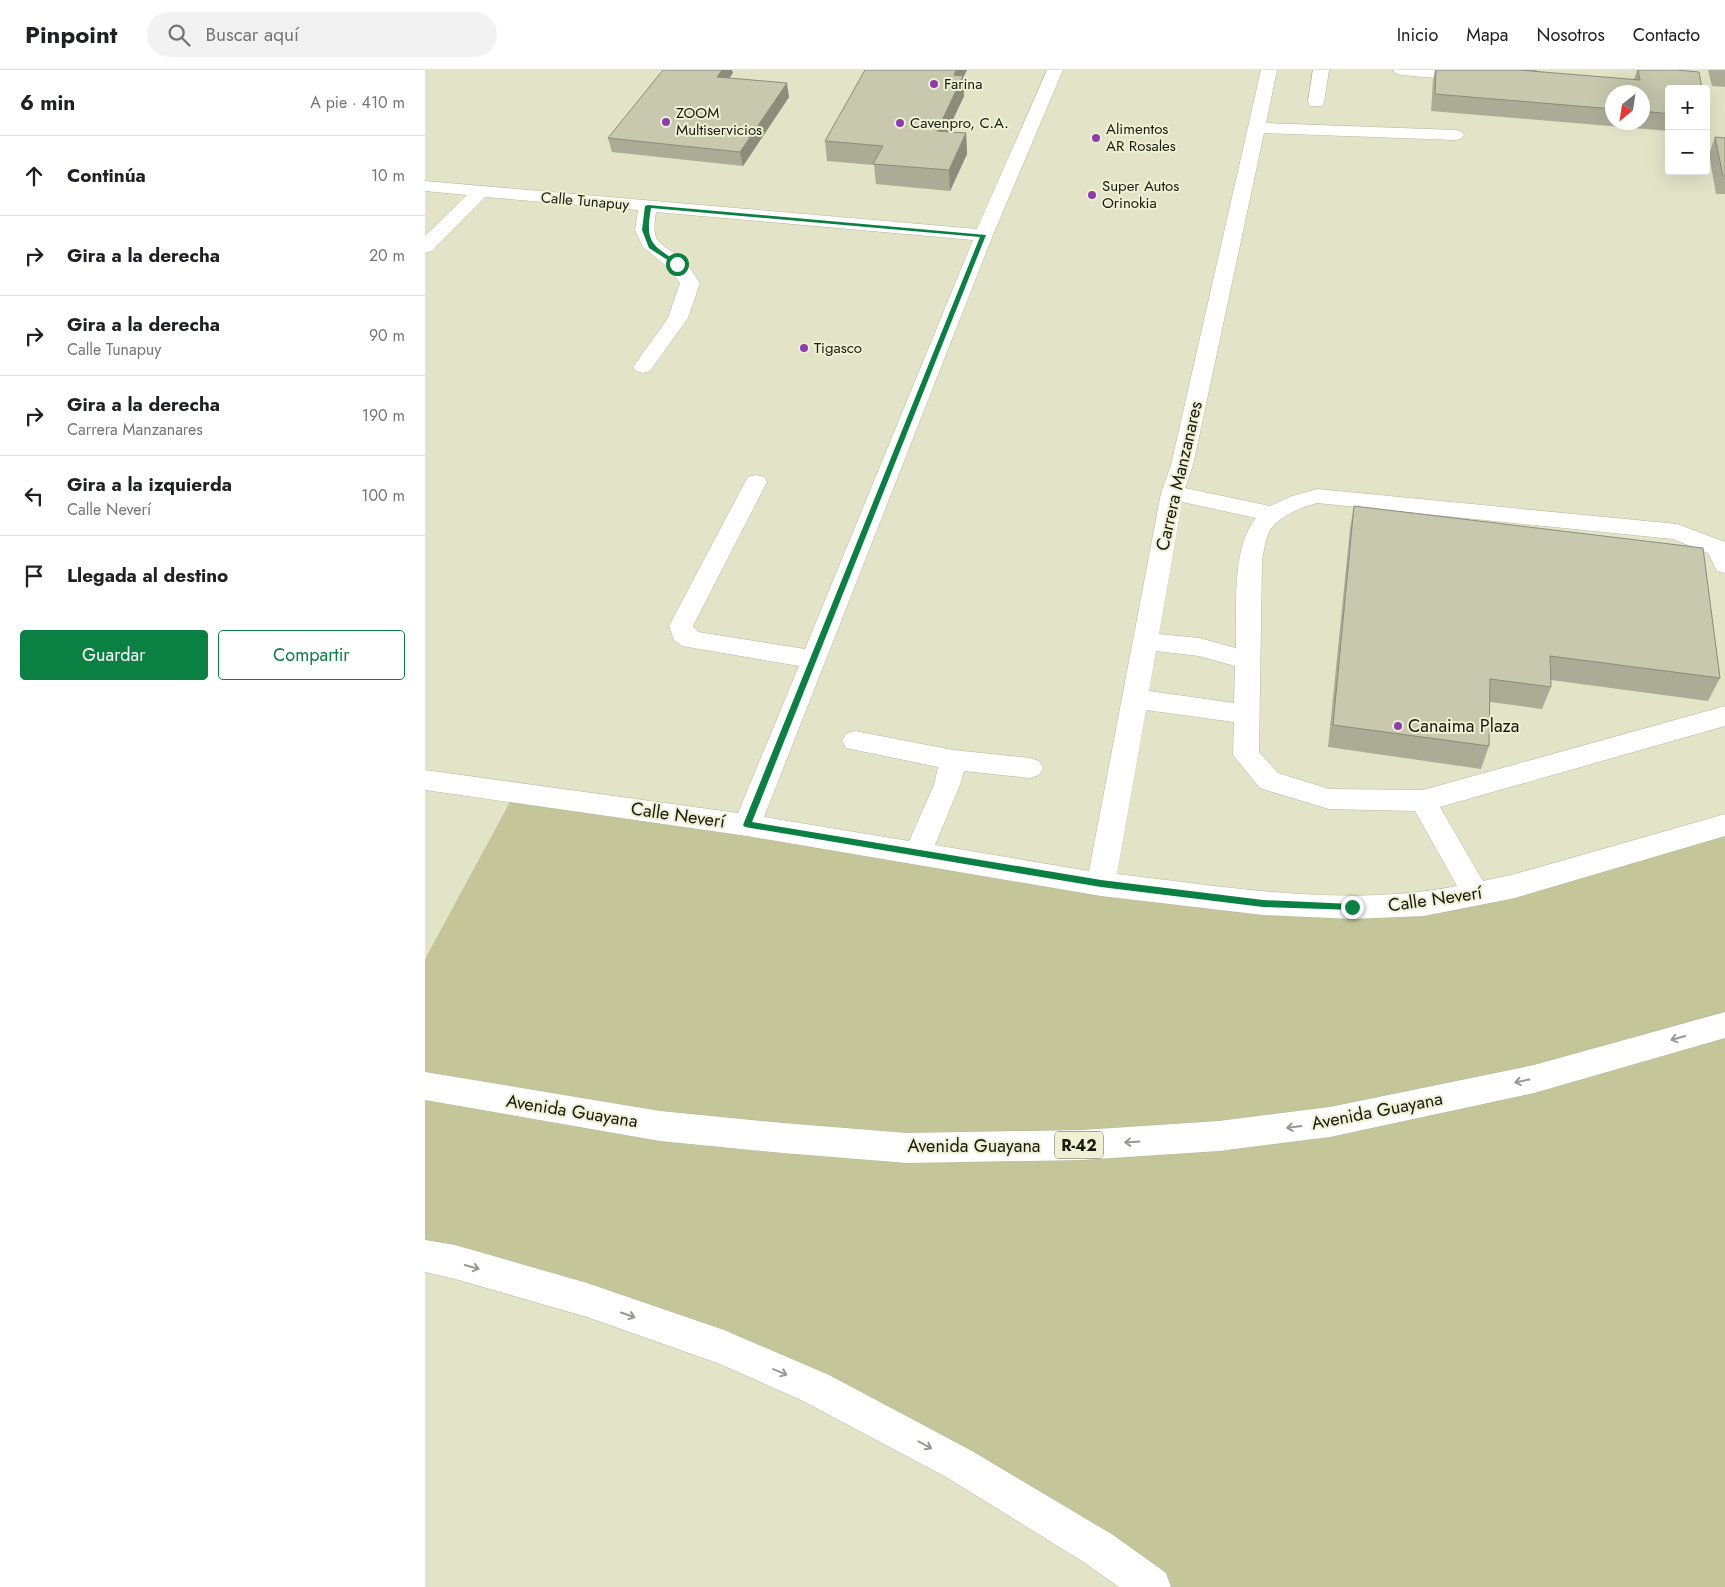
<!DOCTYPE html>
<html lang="es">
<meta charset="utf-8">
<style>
:root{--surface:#fff;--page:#f2f2f2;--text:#202124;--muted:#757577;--line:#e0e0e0;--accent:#0b8043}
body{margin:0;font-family:Jost,sans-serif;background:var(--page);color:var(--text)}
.controls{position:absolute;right:15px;top:15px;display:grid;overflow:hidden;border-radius:5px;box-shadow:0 5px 20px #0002}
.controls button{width:45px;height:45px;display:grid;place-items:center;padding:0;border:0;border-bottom:1px solid var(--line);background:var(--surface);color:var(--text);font:25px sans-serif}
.compass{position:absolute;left:1180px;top:15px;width:45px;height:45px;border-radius:50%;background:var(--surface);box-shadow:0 5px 20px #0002;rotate:210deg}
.stop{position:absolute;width:15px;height:15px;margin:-11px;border:4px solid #0b8043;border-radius:50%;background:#fff}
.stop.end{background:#0b8043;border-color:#fff;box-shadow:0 1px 5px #0008}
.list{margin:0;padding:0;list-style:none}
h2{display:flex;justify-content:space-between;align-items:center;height:65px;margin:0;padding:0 20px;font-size:21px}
h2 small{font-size:16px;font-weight:400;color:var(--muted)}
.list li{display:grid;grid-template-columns:32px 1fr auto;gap:15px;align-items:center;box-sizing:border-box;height:80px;padding:0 20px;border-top:1px solid var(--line)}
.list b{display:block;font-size:19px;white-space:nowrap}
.list p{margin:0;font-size:16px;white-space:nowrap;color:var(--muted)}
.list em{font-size:16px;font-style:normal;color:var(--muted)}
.actions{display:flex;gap:10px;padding:15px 20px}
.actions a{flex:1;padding:11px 0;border:1px solid var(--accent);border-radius:5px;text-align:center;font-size:18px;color:var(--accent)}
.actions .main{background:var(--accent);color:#fff}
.icon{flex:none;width:28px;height:28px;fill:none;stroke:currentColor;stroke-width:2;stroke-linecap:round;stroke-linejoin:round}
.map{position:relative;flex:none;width:1300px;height:1517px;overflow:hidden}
header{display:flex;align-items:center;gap:30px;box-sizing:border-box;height:70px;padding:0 25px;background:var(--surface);border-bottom:1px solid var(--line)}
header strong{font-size:24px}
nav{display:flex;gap:28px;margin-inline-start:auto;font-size:18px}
.search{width:350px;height:45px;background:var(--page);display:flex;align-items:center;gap:12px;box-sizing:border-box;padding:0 18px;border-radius:28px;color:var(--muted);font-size:19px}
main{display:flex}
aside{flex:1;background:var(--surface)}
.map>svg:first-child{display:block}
.green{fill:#c4c598}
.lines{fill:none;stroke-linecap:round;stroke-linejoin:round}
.minor-casing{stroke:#b6b79c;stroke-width:1}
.major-casing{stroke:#b6b79c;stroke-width:1}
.minor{fill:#fff;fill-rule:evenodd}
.major{fill:#fff;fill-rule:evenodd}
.wall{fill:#abac96;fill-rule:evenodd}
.shaded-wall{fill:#8b8c7a}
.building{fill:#c7c8ae;stroke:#8b8c7a}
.oneway{stroke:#989893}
.route{fill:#0b8043}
.poi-dot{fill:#8a3eb0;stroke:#eff0d4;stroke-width:2}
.labels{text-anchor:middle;stroke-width:4;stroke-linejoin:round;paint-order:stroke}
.far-poi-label{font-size:15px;fill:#191a10;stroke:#eff0d4;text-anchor:start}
.far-street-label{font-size:15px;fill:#191a10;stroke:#eff0d4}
.shield{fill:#eff0d4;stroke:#595a4b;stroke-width:1}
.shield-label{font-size:16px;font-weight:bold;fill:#191a10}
.street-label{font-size:18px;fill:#191a10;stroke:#eff0d4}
.poi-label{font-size:18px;fill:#191a10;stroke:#eff0d4;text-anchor:start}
</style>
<header>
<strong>Pinpoint</strong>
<div class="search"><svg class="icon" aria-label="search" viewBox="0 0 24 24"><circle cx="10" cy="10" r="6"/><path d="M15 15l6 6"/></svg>Buscar aquí</div>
<nav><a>Inicio</a><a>Mapa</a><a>Nosotros</a><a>Contacto</a></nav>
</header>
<main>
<aside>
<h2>6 min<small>A pie · 410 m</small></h2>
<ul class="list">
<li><svg class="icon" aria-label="ahead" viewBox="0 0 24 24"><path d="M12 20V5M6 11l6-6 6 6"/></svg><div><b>Continúa</b></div><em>10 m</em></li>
<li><svg class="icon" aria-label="right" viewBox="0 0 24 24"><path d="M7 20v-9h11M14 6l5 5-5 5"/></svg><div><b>Gira a la derecha</b></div><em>20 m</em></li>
<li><svg class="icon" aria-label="right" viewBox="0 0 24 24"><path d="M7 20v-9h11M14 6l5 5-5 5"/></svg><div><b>Gira a la derecha</b><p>Calle Tunapuy</p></div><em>90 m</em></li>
<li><svg class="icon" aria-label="right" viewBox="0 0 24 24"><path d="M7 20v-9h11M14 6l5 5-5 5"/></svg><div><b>Gira a la derecha</b><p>Carrera Manzanares</p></div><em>190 m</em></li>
<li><svg class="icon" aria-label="left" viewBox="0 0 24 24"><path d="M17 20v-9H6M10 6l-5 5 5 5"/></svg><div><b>Gira a la izquierda</b><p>Calle Neverí</p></div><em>100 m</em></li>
<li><svg class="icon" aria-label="arrive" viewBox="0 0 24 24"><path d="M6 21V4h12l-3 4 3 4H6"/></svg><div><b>Llegada al destino</b></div></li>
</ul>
<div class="actions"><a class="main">Guardar</a><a>Compartir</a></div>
</aside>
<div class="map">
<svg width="1300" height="1517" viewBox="0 0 1300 1517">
<rect width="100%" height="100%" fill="#e2e3c7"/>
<polygon class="green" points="91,721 674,812 997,832 1300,752 1300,1517 727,1517 391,1318 0,1186 0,889"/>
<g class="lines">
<defs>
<g id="minor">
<path d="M622 0H638L568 165 339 747 484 771 509 715 513 697 421 678 417 671 421 664 430 661 528 680 605 688 614 691 618 698 614 705 605 708 539 701 535 715 510 775 664 801 736 423 746 395 836 0H852L841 53 1030 60 1036 61 1039 65 1036 69 1030 70 839 63 768 395 760 418 845 436 867 426 892 419 1252 454 1300 472V503L1292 501 1283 483 1248 469 892 433C875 438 853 446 844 462 840 470 839 481 837 490L834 682 853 703 904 719 998 720 1300 636V656L1015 737 1058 811 1090 804 1300 744V766L1090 828 999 846 927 849 838 845 676 826 322 766 0 720V700L313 743 374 596 257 576 249 570 244 556 320 412 323 407 331 405 339 407 342 412 268 556 273 562 380 579 548 170 231 142C225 178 237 170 258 191 265 197 270 206 275 213L263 248 225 301 218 303 211 301 208 297 243 248 255 213 245 199 218 177 210 160 213 140 60 127 7 181 0 183V166L42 125 0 121V111L552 159ZM757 432 831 448C806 477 812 540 811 578L774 568 734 564ZM731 581 774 586 810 596 809 633 724 621ZM721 640 809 652 808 685 835 718 844 721 904 739 990 741 1032 816C920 838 804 817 692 804Z"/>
<polygon points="888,0 904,0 899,32 897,36 885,36 883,32"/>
<polygon points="968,0 1033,0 1052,3 1054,6 1052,9 1046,11 976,5 970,3"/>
</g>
<g id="major">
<polygon points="1300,942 1300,968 1109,1023 905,1067 794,1081 657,1090 482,1093 358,1083 235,1071 0,1030 0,1002 235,1041 358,1053 482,1063 657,1060 794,1051 905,1037 1109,995"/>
<polygon points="0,1170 30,1175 162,1213 299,1260 404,1305 547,1381 688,1465 741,1503 746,1517 694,1517 660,1493 521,1407 378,1331 295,1294 162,1247 30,1209 0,1202"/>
</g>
</defs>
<use href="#minor" class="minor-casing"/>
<use href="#major" class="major-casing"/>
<use href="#minor" class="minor"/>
<use href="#major" class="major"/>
</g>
<g class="wall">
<path d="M1010 0H1112L1111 2 1209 10 1212 0H1251L1244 19V61L1006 41 1008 10ZM1188 22H1218V52H1188Z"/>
<polygon points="1283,0 1300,0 1300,17 1287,16"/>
<polygon points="308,3 304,8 364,27 318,96 187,82 183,68"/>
<polygon points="538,8 539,26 522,62 541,63 542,84 525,121 451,114 449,95 402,91 400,71"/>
<polygon points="1290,67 1300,68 1300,124 1291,124 1284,84"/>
<polygon points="929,436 1295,608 1283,631 1126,610 1126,617 1117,639 1065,632 1064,676 1056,699 903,677 925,459"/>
</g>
<g class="shaded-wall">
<polygon points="297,0 307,0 308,3 295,21 292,7"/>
<polygon points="531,0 542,0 538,8 539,26 513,81 512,61 529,5"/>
<polygon points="362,13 364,27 318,96 315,82"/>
<polygon points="541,63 542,84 525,121 524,100"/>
</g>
<g class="building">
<polygon points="238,0 297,0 292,7 362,13 315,82 183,68"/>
<polygon points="440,0 531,0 529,5 538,6 512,61 541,63 524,100 448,94 458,76 400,71"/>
<polygon points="1011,0 1094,0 1215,10 1213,0 1251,0 1274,2 1277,19 1244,19 1244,44 1218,41 1218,22 1188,22 1188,39 1010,24"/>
<polygon points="1290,67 1300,68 1300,106 1298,106"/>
<polygon points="929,436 1278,478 1295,608 1125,586 1126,617 1065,609 1064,676 908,655"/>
</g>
<defs><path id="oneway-shaft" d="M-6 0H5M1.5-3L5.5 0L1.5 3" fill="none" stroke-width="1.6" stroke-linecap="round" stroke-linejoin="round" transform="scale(1.25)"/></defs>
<g class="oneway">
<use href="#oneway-shaft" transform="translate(1253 968) rotate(164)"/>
<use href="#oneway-shaft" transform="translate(1097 1011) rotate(168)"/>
<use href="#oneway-shaft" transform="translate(869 1057) rotate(173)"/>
<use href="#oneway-shaft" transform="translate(707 1072) rotate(176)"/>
<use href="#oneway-shaft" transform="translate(47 1197) rotate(16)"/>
<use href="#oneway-shaft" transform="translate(203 1245) rotate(19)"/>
<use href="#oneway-shaft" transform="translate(355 1302) rotate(23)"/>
<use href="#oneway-shaft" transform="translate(500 1375) rotate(28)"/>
</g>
<path class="route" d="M223 135 561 165 327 752 676 810 838 830 927 834 930 835V840L838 837 676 817 320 757 318 755 555 167 226 138C220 173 226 174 254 193L252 196 224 178 217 160 220 136Z"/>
<g class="poi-dot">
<circle cx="509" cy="14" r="5"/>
<circle cx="241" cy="52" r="5"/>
<circle cx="475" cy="53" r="5"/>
<circle cx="671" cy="68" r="5"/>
<circle cx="667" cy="125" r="5"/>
<circle cx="379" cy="278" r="5"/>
<circle cx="973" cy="656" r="5"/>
</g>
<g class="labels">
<g class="far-poi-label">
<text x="519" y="19">Farina</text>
<text x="251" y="48">ZOOM<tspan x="251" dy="17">Multiservicios</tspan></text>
<text x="485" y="58">Cavenpro, C.A.</text>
<text x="681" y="64">Alimentos<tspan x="681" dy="17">AR Rosales</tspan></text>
<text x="677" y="121">Super Autos<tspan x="677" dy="17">Orinokia</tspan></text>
<text x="389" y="283">Tigasco</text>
</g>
<g class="far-street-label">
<text transform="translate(160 131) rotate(5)" y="5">Calle Tunapuy</text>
</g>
<rect class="shield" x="630" y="1061.5" width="48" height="27" rx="4"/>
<g class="shield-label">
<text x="654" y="1081">R-42</text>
</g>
<g class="street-label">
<text transform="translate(754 406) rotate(-77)" y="6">Carrera Manzanares</text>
<text transform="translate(253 745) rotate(8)" y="6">Calle Neverí</text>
<text transform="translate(1010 829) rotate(-8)" y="6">Calle Neverí</text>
<text transform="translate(147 1041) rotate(9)" y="6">Avenida Guayana</text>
<text transform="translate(952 1041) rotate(-11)" y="6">Avenida Guayana</text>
<text x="549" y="1082">Avenida Guayana</text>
</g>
<g class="poi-label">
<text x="983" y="662">Canaima Plaza</text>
</g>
</g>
</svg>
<div class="controls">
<button>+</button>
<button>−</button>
</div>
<svg class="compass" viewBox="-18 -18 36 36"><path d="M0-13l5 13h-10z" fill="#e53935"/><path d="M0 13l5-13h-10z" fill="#757577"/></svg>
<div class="stop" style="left:252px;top:194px"></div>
<div class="stop end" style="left:927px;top:837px"></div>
</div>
</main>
